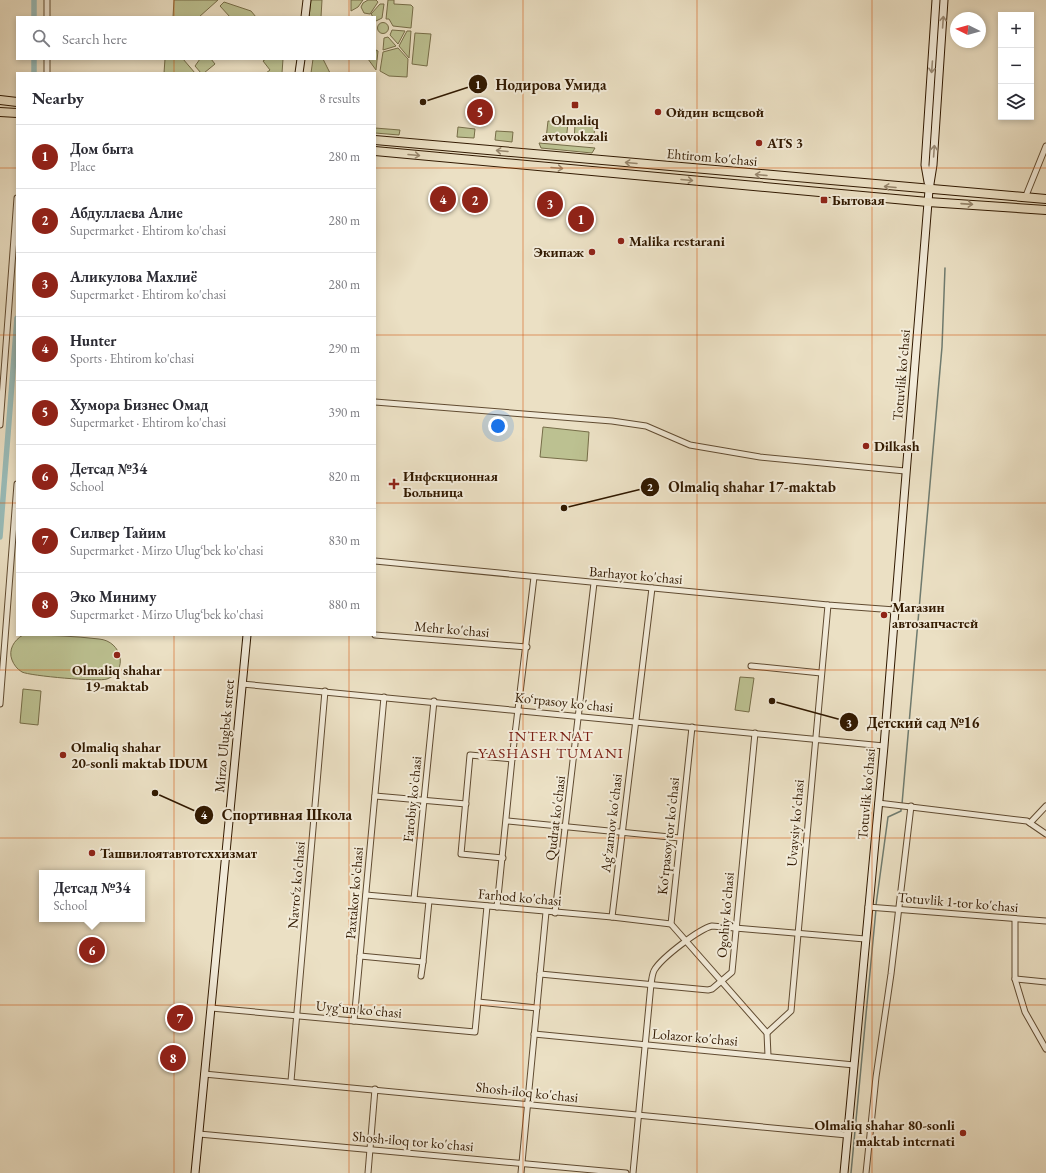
<!DOCTYPE html>
<meta charset="utf-8">
<style>
:root{--surface:#fff;--page:#f2f2f3;--text:#2b2b33;--muted:#7c7c81;--line:#e1e1e2;--accent:#8f2418}
body{margin:0;font-family:"EB Garamond",serif;background:var(--page);color:var(--text)}
.controls{position:absolute;right:12px;top:12px;display:grid;overflow:hidden;border-radius:0px;box-shadow:0 2px 6px #0003}
.controls button{width:36px;height:36px;display:grid;place-items:center;padding:0;border:0;border-bottom:1px solid var(--line);background:var(--surface);color:var(--text);font:20px sans-serif}
.compass{position:absolute;left:950px;top:12px;width:36px;height:36px;border-radius:50%;background:var(--surface);box-shadow:0 2px 6px #0003;rotate:275deg}
.you{position:absolute;left:498px;top:426px;width:14px;height:14px;margin:-10px;border:3px solid #fff;border-radius:50%;background:#1a73e8;box-shadow:0 0 0 6px #1a73e833}
.badge{display:grid;place-items:center;width:26px;height:26px;border-radius:50%;background:var(--accent);color:#fff;font-size:13px;font-weight:700}
.pin{position:absolute;translate:-50% -50%;border:2px solid #fff;box-shadow:0 1px 4px #0006}
.popup{position:absolute;left:39px;top:870px;width:106px;height:52px;box-sizing:border-box;display:grid;place-content:center;border-radius:0px;background:var(--surface);filter:drop-shadow(0 1px 3px #0005);font-size:13px;white-space:nowrap;color:var(--muted)}
.popup b{font-size:15px;color:var(--text)}
.popup::after{content:'';position:absolute;left:50%;top:100%;margin-left:-8px;border:8px solid transparent;border-top-color:var(--surface)}
.list{margin:0;padding:0;list-style:none}
h2{display:flex;justify-content:space-between;align-items:center;height:52px;margin:0;padding:0 16px;font-size:17px}
h2 small{font-size:13px;font-weight:400;color:var(--muted)}
.list li{display:grid;grid-template-columns:26px 1fr auto;gap:12px;align-items:center;box-sizing:border-box;height:64px;padding:0 16px;border-top:1px solid var(--line)}
.list b{display:block;font-size:15px;white-space:nowrap}
.list p{margin:0;font-size:13px;white-space:nowrap;color:var(--muted)}
.list em{font-size:13px;font-style:normal;color:var(--muted)}
.icon{flex:none;width:22px;height:22px;fill:none;stroke:currentColor;stroke-width:2;stroke-linecap:round;stroke-linejoin:round}
.map{position:relative;flex:none;width:1046px;height:1173px;overflow:hidden}
.search{position:absolute;background:var(--surface);box-shadow:0 2px 6px #0003;left:16px;top:16px;width:360px;height:44px;display:flex;align-items:center;gap:10px;box-sizing:border-box;padding:0 14px;border-radius:0px;color:var(--muted);font-size:15px}
.panel{position:absolute;background:var(--surface);box-shadow:0 2px 6px #0003;left:16px;top:72px;width:360px;height:564px;border-radius:0px}
.map>svg:first-child{display:block}
.green{fill:#bcc191;stroke:#766d48}
.lines{fill:none;stroke-linecap:round;stroke-linejoin:round}
.stream{stroke:#6f7b6f;stroke-width:1.5}
.canal{stroke:#99bcb9;stroke-width:5.5}
.minor-casing{stroke:#604b31;stroke-width:7}
.secondary-casing{stroke:#311900;stroke-width:9}
.primary-casing{stroke:#311900;stroke-width:10}
.minor{stroke:#f2ebd9;stroke-width:5}
.secondary{stroke:#f2ebd9;stroke-width:7}
.primary{stroke:#ebe0c4;stroke-width:8}
.oneway{stroke:#9b8c77}
.oneway2{stroke:#97866c}
.grid{fill:none;stroke:#d6530b;stroke-width:1;stroke-opacity:0.55}
.poi-dot{fill:#8f2418;stroke:#f2ebd9;stroke-width:1.5}
.labels{text-anchor:middle;stroke-width:4;stroke-linejoin:round;paint-order:stroke}
.poi-label{font-size:14px;font-weight:bold;fill:#311900;stroke:#f2ebd9;text-anchor:start}
.street-label{font-size:14px;fill:#311900;stroke:#f2ebd9}
.neighbourhood-label{font-size:15px;letter-spacing:1px;fill:#7a1f14;stroke:#f2ebd9}
.leader{fill:none;stroke:#311900;stroke-width:1.5}
.callout-dot{fill:#311900;stroke:#f2ebd9;stroke-width:1.5}
.mark-label{font-size:12px;text-anchor:middle;font-weight:bold;fill:#fff}
.callout-label{font-size:15px;text-anchor:middle;font-weight:bold;fill:#311900;stroke:#f2ebd9;stroke-width:4;stroke-linejoin:round;paint-order:stroke}
</style>
<div class="map">
<svg width="1046" height="1173" viewBox="0 0 1046 1173">
<rect width="100%" height="100%" fill="#ebe0c4"/>
<filter id="stains"><feTurbulence type="fractalNoise" baseFrequency=".005" numOctaves="4"/><feColorMatrix values="0 0 0 0 .2 0 0 0 0 .09 0 0 0 0 .02 0 0 0 .5 -.17"/></filter>
<radialGradient id="worn" r=".72"><stop offset=".6" stop-color="#630" stop-opacity="0"/><stop offset="1" stop-color="#630" stop-opacity=".3"/></radialGradient>
<g class="green">
<polygon points="174,0 218,0 199,17 173,17"/>
<polygon points="311,0 322,0 321,17 309,17"/>
<polygon points="351,0 363,0 358,7 351,11"/>
<polygon points="368,0 376,0 378,2 370,14 364,13 361,7 363,3"/>
<polygon points="388,0 394,0 394,4 411,5 413,7 411,28 393,26 389,19 386,19"/>
<polygon points="224,2 251,11 256,17 230,17 220,6"/>
<polygon points="380,4 384,4 382,18 376,21 371,14"/>
<circle cx="383" cy="28" r="5.5"/>
<polygon points="392,30 405,31 398,44 390,35"/>
<polygon points="407,31 411,31 409,58 399,46"/>
<polygon points="415,33 431,34 427,66 412,64"/>
<polygon points="388,37 396,46 383,50 384,38"/>
<polygon points="398,48 408,59 407,77 389,76 380,71 383,52"/>
<polygon points="376,50 378,51 376,70 368,59 375,59"/>
<polygon points="165,59 183,59 195,73 164,73"/>
<polygon points="200,59 211,59 215,64 204,73 201,73 195,66"/>
<polygon points="266,59 283,59 282,73 266,73 270,70 263,61"/>
<polygon points="313,59 323,59 330,73 311,73"/>
<polygon points="548,121 568,123 566,141 546,139"/>
<polygon points="575,124 595,126 593,143 574,142"/>
<polygon points="458,127 475,129 474,138 457,137"/>
<polygon points="375,128 400,130 399,135 375,133"/>
<polygon points="496,131 513,132 512,142 495,140"/>
<polygon points="539,143 595,148 592,153 541,148"/>
<polygon points="543,427 589,432 587,461 540,457"/>
<path d="M23 635C48 635 74 636 99 639 122 641 129 671 107 679 99 682 30 676 22 672 17 669 14 665 12 660 8 650 14 640 23 635Z"/>
<polygon points="740,677 754,678 749,712 735,710"/>
<polygon points="23,689 41,691 38,725 20,723"/>
</g>
<g class="lines">
<g class="stream">
<polyline points="902,804 942,347 945,268"/>
<polyline points="876,905 888,817 901,811 901,808"/>
<polyline points="851,1173 876,909"/>
</g>
<g class="canal">
<polyline points="34,0 34,17"/>
<polyline points="34,73 34,59"/>
<polyline points="0,537 17,318"/>
</g>
<defs>
<g id="minor">
<polyline points="47,17 47,0"/>
<polyline points="47,73 47,59"/>
<polyline points="1025,198 1046,146"/>
<polyline points="375,402 612,421 646,426 690,445 760,457 905,471"/>
<polyline points="0,425 17,198"/>
<polyline points="375,561 828,605 895,610"/>
<polyline points="375,635 527,647"/>
<polyline points="751,666 821,673"/>
<polyline points="242,684 884,746"/>
<polyline points="0,704 17,484"/>
<polyline points="692,727 671,924 767,1033 768,1056"/>
<polyline points="375,796 466,804"/>
<polyline points="878,803 1027,821 1046,834"/>
<polyline points="507,821 680,838"/>
<polyline points="1030,823 1046,806"/>
<polyline points="503,858 461,854 470,755 512,759"/>
<polyline points="366,895 612,917 671,924"/>
<polyline points="414,899 434,701"/>
<polyline points="497,907 512,759 534,577"/>
<polyline points="868,907 1046,921"/>
<polyline points="555,913 594,583"/>
<polyline points="612,917 652,588"/>
<polyline points="1015,919 1015,979 1025,1012 1046,1049"/>
<polyline points="360,956 423,962 429,901"/>
<polyline points="540,974 708,990 712,989 732,972 755,733"/>
<polyline points="421,976 423,962"/>
<polyline points="1015,979 1046,982"/>
<polyline points="478,1002 537,1008"/>
<polyline points="211,1008 475,1032 487,906"/>
<polyline points="354,1021 384,697"/>
<polyline points="767,1033 791,1011 828,605"/>
<polyline points="534,1034 854,1065"/>
<polyline points="204,1074 847,1135"/>
<polyline points="291,1081 325,691"/>
<polyline points="199,1134 626,1173"/>
<polyline points="368,1173 375,1089"/>
<polyline points="521,1173 546,912"/>
<path d="M633 1173 651 984C652 979 652 973 655 969 663 957 699 929 712 926L865 939"/>
<polyline points="866,1173 876,1077 891,974 911,806"/>
</g>
<g id="secondary">
<polyline points="305,17 307,0"/>
<polyline points="299,73 301,59"/>
<polyline points="928,182 925,165 936,0"/>
<polyline points="195,1173 247,635"/>
<polyline points="844,1173 884,746 929,190 933,165 944,0"/>
</g>
<g id="primary">
<polyline points="0,100 17,102"/>
<polyline points="0,112 17,113"/>
<polyline points="375,140 1046,199"/>
<polyline points="375,151 928,202 1046,210"/>
</g>
</defs>
<use href="#minor" class="minor-casing"/>
<use href="#secondary" class="secondary-casing"/>
<use href="#primary" class="primary-casing"/>
<use href="#minor" class="minor"/>
<use href="#secondary" class="secondary"/>
<use href="#primary" class="primary"/>
</g>
<defs><path id="oneway-shaft" d="M-6 0H5M1.5-3L5.5 0L1.5 3" fill="none" stroke-width="1.6" stroke-linecap="round" stroke-linejoin="round"/></defs>
<g class="oneway">
<use href="#oneway-shaft" transform="translate(943 22) rotate(-86)"/>
<use href="#oneway-shaft" transform="translate(932 67) rotate(94)"/>
<use href="#oneway-shaft" transform="translate(934 151) rotate(-86)"/>
</g>
<g class="oneway2">
<use href="#oneway-shaft" transform="translate(502 151) rotate(-175)"/>
<use href="#oneway-shaft" transform="translate(414 155) rotate(5)"/>
<use href="#oneway-shaft" transform="translate(631 163) rotate(-175)"/>
<use href="#oneway-shaft" transform="translate(557 168) rotate(5)"/>
<use href="#oneway-shaft" transform="translate(761 175) rotate(-175)"/>
<use href="#oneway-shaft" transform="translate(687 180) rotate(5)"/>
<use href="#oneway-shaft" transform="translate(890 187) rotate(-175)"/>
<use href="#oneway-shaft" transform="translate(967 204) rotate(4)"/>
</g>
<path class="grid" d="M174 0V17M349 0V17M523 0V1173M697 0V1173M872 0V1173M174 59V73M349 59V73M0 168H17M375 168H1046M0 335H17M375 335H1046M0 503H17M375 503H1046M174 635V1173M349 635V1173M0 670H1046M0 838H1046M0 1005H1046"/>
<g class="poi-dot">
<rect x="571" y="101" width="8" height="8" rx="2"/>
<circle cx="658" cy="112" r="4"/>
<circle cx="759" cy="143" r="4"/>
<rect x="820" y="196" width="8" height="8" rx="2"/>
<circle cx="621" cy="241" r="4"/>
<circle cx="592" cy="252" r="4"/>
<circle cx="866" cy="446" r="4"/>
<path d="M392 478h4v4h4v4h-4v4h-4v-4h-4v-4h4z"/>
<circle cx="884" cy="615" r="4"/>
<circle cx="117" cy="655" r="4"/>
<circle cx="63" cy="755" r="4"/>
<circle cx="92" cy="853" r="4"/>
<circle cx="963" cy="1133" r="4"/>
</g>
<g class="labels">
<g class="poi-label">
<text x="666" y="117">Ойдин вещевой</text>
<text x="575" y="125" text-anchor="middle">Olmaliq<tspan x="575" dy="16">avtovokzali</tspan></text>
<text x="767" y="148">ATS 3</text>
<text x="832" y="205">Бытовая</text>
<text x="629" y="246">Malika restarani</text>
<text x="584" y="257" text-anchor="end">Экипаж</text>
<text x="874" y="451">Dilkash</text>
<text x="403" y="481">Инфекционная<tspan x="403" dy="16">Больница</tspan></text>
<text x="892" y="612">Магазин<tspan x="892" dy="16">автозапчастей</tspan></text>
<text x="117" y="675" text-anchor="middle">Olmaliq shahar<tspan x="117" dy="16">19-maktab</tspan></text>
<text x="71" y="752">Olmaliq shahar<tspan x="71" dy="16">20-sonli maktab IDUM</tspan></text>
<text x="100" y="858">Ташвилоятавтотеххизмат</text>
<text x="955" y="1130" text-anchor="end">Olmaliq shahar 80-sonli<tspan x="955" dy="16">maktab internati</tspan></text>
</g>
<g class="street-label">
<text transform="translate(712 157) rotate(5)" y="5">Ehtirom ko'chasi</text>
<text transform="translate(901 375) rotate(-85)" y="5">Totuvlik ko'chasi</text>
<text transform="translate(636 575) rotate(5)" y="5">Barhayot ko'chasi</text>
<text transform="translate(452 629) rotate(5)" y="5">Mehr ko'chasi</text>
<text transform="translate(564 702) rotate(6)" y="5">Ko‘rpasoy ko'chasi</text>
<text transform="translate(224 736) rotate(-85)" y="5">Mirzo Ulugbek street</text>
<text transform="translate(866 794) rotate(-85)" y="5">Totuvlik ko'chasi</text>
<text transform="translate(412 799) rotate(-84)" y="5">Farobiy ko'chasi</text>
<text transform="translate(555 818) rotate(-83)" y="5">Qudrat ko'chasi</text>
<text transform="translate(611 823) rotate(-83)" y="5">Ag‘zamov ko'chasi</text>
<text transform="translate(795 823) rotate(-85)" y="5">Uvaysiy ko'chasi</text>
<text transform="translate(668 836) rotate(-84)" y="5">Ko‘rpasoy tor ko'chasi</text>
<text transform="translate(296 885) rotate(-85)" y="5">Navro‘z ko'chasi</text>
<text transform="translate(354 893) rotate(-85)" y="5">Paxtakor ko'chasi</text>
<text transform="translate(520 897) rotate(5)" y="5">Farhod ko'chasi</text>
<text transform="translate(958 902) rotate(5)" y="5">Totuvlik 1-tor ko'chasi</text>
<text transform="translate(725 915) rotate(-85)" y="5">Ogohiy ko'chasi</text>
<text transform="translate(359 1009) rotate(5)" y="5">Uyg‘un ko'chasi</text>
<text transform="translate(695 1037) rotate(5)" y="5">Lolazor ko'chasi</text>
<text transform="translate(527 1092) rotate(6)" y="5">Shosh-iloq ko'chasi</text>
<text transform="translate(413 1141) rotate(5)" y="5">Shosh-iloq tor ko'chasi</text>
</g>
<g class="neighbourhood-label">
<text x="551" y="741">INTERNAT<tspan x="551" dy="17">YASHASH TUMANI</tspan></text>
</g>
</g>
<path class="leader" d="M423 102L478 84M564 508L650 487M772 701L849 722M155 793L204 815"/>
<g class="callout-dot">
<circle cx="423" cy="102" r="4"/>
<circle cx="564" cy="508" r="4"/>
<circle cx="772" cy="701" r="4"/>
<circle cx="155" cy="793" r="4"/>
<circle cx="478" cy="84" r="10"/>
<circle cx="650" cy="487" r="10"/>
<circle cx="849" cy="722" r="10"/>
<circle cx="204" cy="815" r="10"/>
</g>
<g class="mark-label">
<text x="478" y="89">1</text>
<text x="650" y="491">2</text>
<text x="849" y="727">3</text>
<text x="204" y="819">4</text>
</g>
<g class="callout-label">
<text x="551" y="90">Нодирова Умида</text>
<text x="752" y="492">Olmaliq shahar 17-maktab</text>
<text x="923" y="728">Детский сад №16</text>
<text x="287" y="820">Спортивная Школа</text>
</g>
<rect width="100%" height="100%" filter="url(#stains)"/>
<rect width="100%" height="100%" fill="url(#worn)"/>
</svg>
<div class="controls">
<button>+</button>
<button>−</button>
<button><svg class="icon" aria-label="layers" viewBox="0 0 24 24"><path d="M12 4l9 5-9 5-9-5zM3 14l9 5 9-5"/></svg></button>
</div>
<svg class="compass" viewBox="-18 -18 36 36"><path d="M0-13l5 13h-10z" fill="#e53935"/><path d="M0 13l5-13h-10z" fill="#7c7c81"/></svg>
<div class="you"></div>
<div class="pin badge" style="left:581px;top:219px">1</div>
<div class="pin badge" style="left:475px;top:200px">2</div>
<div class="pin badge" style="left:550px;top:204px">3</div>
<div class="pin badge" style="left:443px;top:199px">4</div>
<div class="pin badge" style="left:480px;top:112px">5</div>
<div class="pin badge" style="left:92px;top:950px">6</div>
<div class="popup"><b>Детсад №34</b>School</div>
<div class="pin badge" style="left:180px;top:1018px">7</div>
<div class="pin badge" style="left:173px;top:1058px">8</div>
<div class="search"><svg class="icon" aria-label="search" viewBox="0 0 24 24"><circle cx="10" cy="10" r="6"/><path d="M15 15l6 6"/></svg>Search here</div>
<section class="panel">
<h2>Nearby<small>8 results</small></h2>
<ul class="list">
<li><span class="badge">1</span><div><b>Дом быта</b><p>Place</p></div><em>280 m</em></li>
<li><span class="badge">2</span><div><b>Абдуллаева Алие</b><p>Supermarket · Ehtirom ko'chasi</p></div><em>280 m</em></li>
<li><span class="badge">3</span><div><b>Аликулова Махлиё</b><p>Supermarket · Ehtirom ko'chasi</p></div><em>280 m</em></li>
<li><span class="badge">4</span><div><b>Hunter</b><p>Sports · Ehtirom ko'chasi</p></div><em>290 m</em></li>
<li><span class="badge">5</span><div><b>Хумора Бизнес Омад</b><p>Supermarket · Ehtirom ko'chasi</p></div><em>390 m</em></li>
<li><span class="badge">6</span><div><b>Детсад №34</b><p>School</p></div><em>820 m</em></li>
<li><span class="badge">7</span><div><b>Силвер Тайим</b><p>Supermarket · Mirzo Ulug‘bek ko'chasi</p></div><em>830 m</em></li>
<li><span class="badge">8</span><div><b>Эко Миниму</b><p>Supermarket · Mirzo Ulug‘bek ko'chasi</p></div><em>880 m</em></li>
</ul>
</section>
</div>
